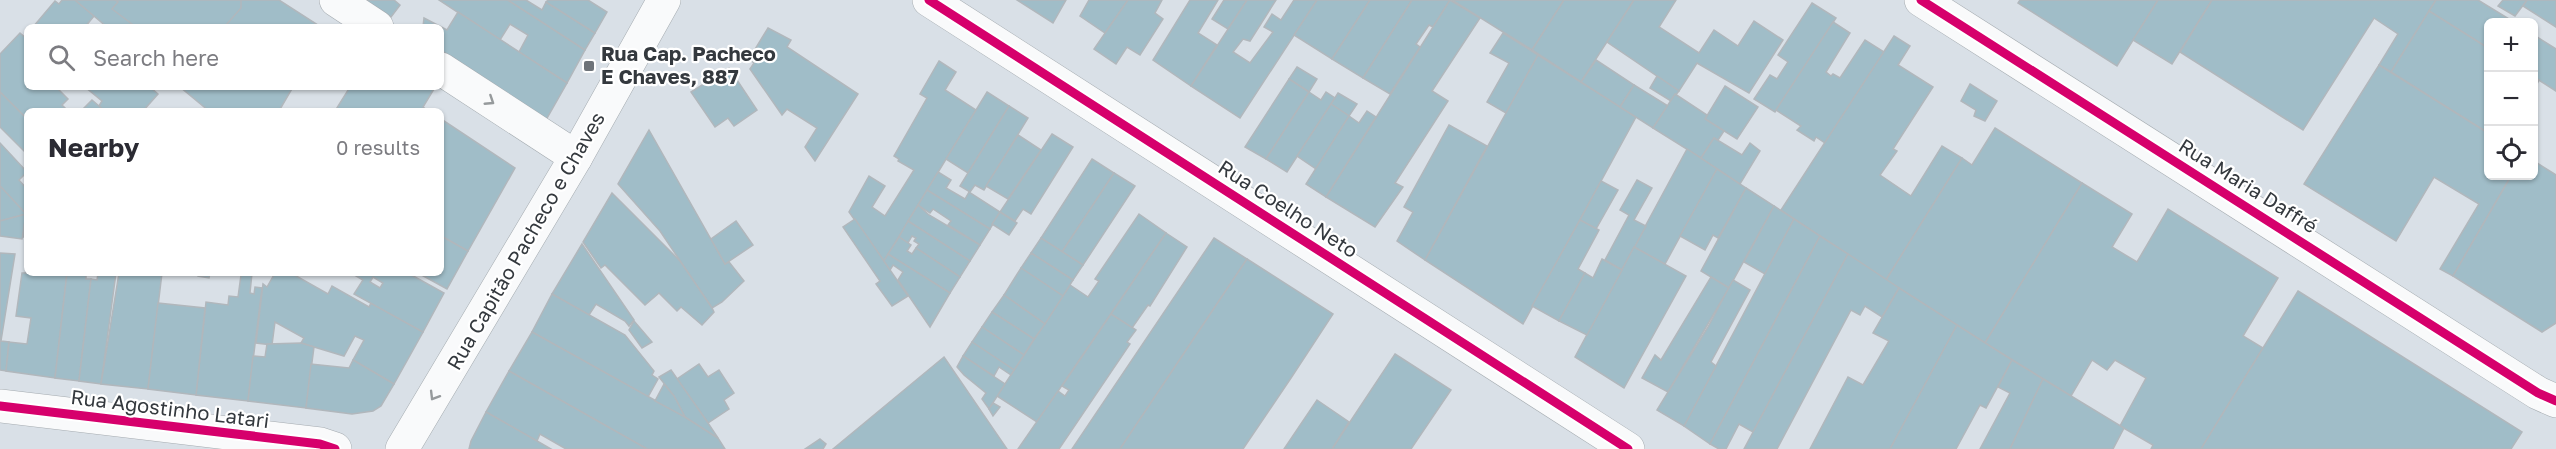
<!DOCTYPE html>
<meta charset="utf-8">
<style>
:root{--surface:#fff;--page:#f2f2f3;--text:#2b2b33;--muted:#7c7c81;--line:#e1e1e2}
body{margin:0;font-family:"Golos Text",sans-serif;background:var(--page);color:var(--text)}
.controls{position:absolute;right:18px;top:18px;display:grid;overflow:hidden;border-radius:9px;box-shadow:0 2px 4px #0004}
.controls button{width:54px;height:54px;display:grid;place-items:center;padding:0;border:0;border-bottom:2px solid var(--line);background:var(--surface);color:var(--text);font:30px sans-serif}
.list{margin:0;padding:0;list-style:none}
h2{display:flex;justify-content:space-between;align-items:center;height:78px;margin:0;padding:0 24px;font-size:26px}
h2 small{font-size:20px;font-weight:400;color:var(--muted)}
.icon{flex:none;width:33px;height:33px;fill:none;stroke:currentColor;stroke-width:2;stroke-linecap:round;stroke-linejoin:round}
.map{position:relative;flex:none;width:2556px;height:449px;overflow:hidden}
.search{position:absolute;background:var(--surface);box-shadow:0 2px 4px #0004;left:24px;top:24px;width:420px;height:66px;display:flex;align-items:center;gap:15px;box-sizing:border-box;padding:0 21px;border-radius:9px;color:var(--muted);font-size:22px}
.panel{position:absolute;background:var(--surface);box-shadow:0 2px 4px #0004;left:24px;top:108px;width:420px;height:168px;border-radius:9px}
.map>svg:first-child{display:block}
.building{fill:#a0bdc8;stroke:#b1b7bc;stroke-width:1.5;fill-rule:evenodd}
.lines{fill:none;stroke-linecap:round;stroke-linejoin:round}
.minor-casing{stroke:#a5abb0;stroke-width:34}
.tertiary-casing{stroke:#a5abb0;stroke-width:34}
.secondary-casing{stroke:#a5abb0;stroke-width:34}
.minor{stroke:#f9fafb;stroke-width:33}
.tertiary{stroke:#f9fafb;stroke-width:33}
.secondary{stroke:#f9fafb;stroke-width:33}
.cycleway-casing{stroke:#fff;stroke-width:13}
.cycleway{stroke:#d6006c;stroke-width:9}
.oneway{stroke:#969a9c}
.poi-dot{fill:#6e7379;stroke:#fff;stroke-width:2}
.labels{text-anchor:middle;stroke-width:4.5;stroke-linejoin:round;paint-order:stroke}
.poi-label{font-size:20px;font-weight:bold;fill:#34393e;stroke:#fff;text-anchor:start}
.street-label{font-size:20px;fill:#34393e;stroke:#fff}
</style>
<div class="map">
<svg width="2556" height="449" viewBox="0 0 2556 449">
<rect width="100%" height="100%" fill="#d9e0e7"/>
<g class="building">
<polygon points="62,0 75,0 94,16 85,27 33,27 55,1 59,4"/>
<polygon points="75,0 279,0 321,27 107,27"/>
<polygon points="115,0 241,0 241,8 226,25 229,27 136,27 112,9 118,2"/>
<polygon points="365,0 394,0 400,5 391,17"/>
<polygon points="439,0 508,0 585,50 567,83 519,52 528,35 510,24 500,40"/>
<polygon points="508,0 526,0 542,10 546,2 595,33 585,50"/>
<polygon points="548,0 588,0 607,12 595,33 546,2"/>
<polygon points="1017,0 1066,0 1053,23"/>
<polygon points="1089,0 1128,0 1105,33 1080,16"/>
<polygon points="1128,0 1162,0 1155,13 1163,19 1140,55 1127,47 1116,64 1094,49"/>
<polygon points="1190,0 1218,0 1198,33 1217,45 1191,86 1153,60"/>
<polygon points="1224,0 1247,0 1228,29 1212,19"/>
<polygon points="1247,0 1276,0 1250,41 1243,39 1233,52 1250,63 1273,32 1264,27 1272,14 1281,20 1294,0 1317,0 1240,118 1191,86"/>
<polygon points="1317,0 1370,0 1332,59 1294,35"/>
<polygon points="1370,0 1412,0 1363,78 1332,59"/>
<polygon points="1412,0 1450,0 1433,27 1429,25 1416,44 1420,47 1390,94 1363,78"/>
<polygon points="1450,0 1480,18 1432,91 1448,101 1395,183 1403,187 1375,227 1326,197"/>
<polygon points="1452,0 1564,0 1532,50"/>
<polygon points="1564,0 1634,0 1581,82 1532,50"/>
<polygon points="1634,0 1676,0 1659,27 1699,53 1714,30 1738,46 1754,21 1783,40 1749,93 1697,63 1679,91 1607,42"/>
<polygon points="2020,0 2158,0 2117,66 2018,3"/>
<polygon points="2158,0 2212,0 2172,64 2133,40"/>
<polygon points="2212,0 2436,0 2391,72 2379,65 2398,34 2374,18 2303,130 2180,52"/>
<polygon points="2436,0 2478,0 2514,22 2488,22 2488,48 2429,11"/>
<polygon points="2503,0 2527,0 2515,16 2498,6"/>
<polygon points="2527,0 2556,0 2556,27 2523,6"/>
<polygon points="1812,3 1836,18 1775,112 1754,99 1770,75 1777,79 1788,62 1778,55"/>
<polygon points="2429,11 2488,48 2488,133 2391,72"/>
<polygon points="458,12 567,83 546,120 441,50 441,27 423,27 424,18 447,30"/>
<polygon points="1833,22 1850,33 1826,72 1831,76 1833,74 1840,78 1865,40 1884,52 1825,143 1816,137 1814,141 1797,130 1801,126 1776,110"/>
<polygon points="768,28 791,40 787,47 858,94 815,161 805,147 817,128 787,109 782,115 750,69 754,63 749,59"/>
<polygon points="20,33 27,39 25,56 27,87 56,87 68,99 62,105 68,111 27,111 27,119 0,92 0,54"/>
<polygon points="1503,33 1538,55 1506,113 1487,102 1509,63 1490,53"/>
<polygon points="2534,35 2556,49 2556,91 2534,77"/>
<polygon points="1894,36 1910,46 1898,65 1933,87 1893,149 1897,151 1880,175 1911,196 1942,146 1962,158 1886,280 1781,210"/>
<polygon points="1538,55 1636,117 1523,324 1425,260"/>
<polygon points="1596,60 1634,85 1620,107 1581,82"/>
<polygon points="939,61 956,72 945,90 976,110 884,261 849,212 869,176 885,186 872,207 885,216 914,170 898,161 899,159 894,156 927,98 920,94"/>
<polygon points="2379,65 2488,133 2488,176 2511,176 2453,276 2440,269 2479,204 2434,177 2396,241 2304,184"/>
<polygon points="1297,67 1317,79 1309,92 1289,79"/>
<polygon points="729,68 757,110 734,126 728,118 715,127 691,92"/>
<polygon points="1657,76 1679,91 1671,101 1650,88"/>
<polygon points="2534,77 2539,80 2534,90"/>
<polygon points="1289,79 1309,92 1266,159 1245,147"/>
<polygon points="1970,84 1997,101 1985,121 1974,116 1976,110 1961,101"/>
<polygon points="1634,85 1668,106 1653,128 1620,107"/>
<polygon points="1725,86 1758,107 1737,139 1705,119"/>
<polygon points="85,87 150,87 158,94 143,111 104,111 99,106 102,101"/>
<polygon points="180,87 293,87 279,111 209,111"/>
<polygon points="350,87 431,87 434,89 423,107 428,111 335,111"/>
<polygon points="0,92 27,119 27,154 0,127"/>
<polygon points="987,92 1009,106 968,173 946,159"/>
<polygon points="1309,92 1321,100 1326,92 1335,98 1287,172 1266,159"/>
<polygon points="1338,93 1357,104 1349,116 1331,104"/>
<polygon points="1675,94 1707,115 1705,119 1724,131 1718,140 1714,138 1701,158 1653,128"/>
<polygon points="92,100 99,106 104,111 81,111"/>
<polygon points="1331,104 1349,116 1316,169 1297,156"/>
<polygon points="1009,106 1028,118 984,190 975,185 970,192 960,186"/>
<polygon points="1367,111 1376,117 1326,197 1306,184 1349,116 1359,123"/>
<polygon points="441,119 515,168 468,251 441,236"/>
<polygon points="1449,125 1487,146 1425,260 1397,241 1413,212 1404,207"/>
<polygon points="1995,128 2082,183 1985,343 1886,280 1962,158 1972,165"/>
<polygon points="649,130 725,264 729,262 744,281 722,302 712,308 660,231 618,184"/>
<polygon points="1052,134 1073,147 1031,214 1023,209 1015,221 1000,212"/>
<polygon points="1018,135 1041,150 1008,199 986,186"/>
<polygon points="1714,138 1742,155 1750,143 1760,151 1740,184 1701,158"/>
<polygon points="0,143 27,172 19,180 27,189 26,214 0,186"/>
<polygon points="1687,149 1717,169 1665,264 1634,247"/>
<polygon points="1092,159 1114,173 1062,252 1041,238"/>
<polygon points="2534,161 2556,175 2556,323 2542,332 2453,276 2511,176 2534,176"/>
<polygon points="1717,169 1746,188 1718,238 1713,235 1705,250 1680,236"/>
<polygon points="938,172 951,180 946,188 965,199 969,192 1000,212 990,229 927,190"/>
<polygon points="1114,173 1135,186 1083,265 1062,252"/>
<polygon points="1637,180 1652,188 1634,220 1646,226 1622,270 1605,260 1629,215 1620,210"/>
<polygon points="1601,181 1618,190 1596,229 1580,220"/>
<polygon points="2082,183 2132,214 2112,247 2137,262 2168,209 2278,278 2243,336 2263,348 2201,449 2151,449 2153,445 2120,426 2146,378 2115,360 2107,370 2092,360 2071,396 1985,343"/>
<polygon points="0,186 26,214 0,221"/>
<polygon points="1746,188 1774,206 1729,288 1701,271"/>
<polygon points="927,190 990,229 980,245 948,225 951,221 933,209 930,213 918,205"/>
<polygon points="612,193 680,261 712,308 714,312 702,325 681,307 677,311 659,293 645,305 605,265 601,268 583,242"/>
<polygon points="918,205 929,215 980,245 970,261 908,221"/>
<polygon points="1774,206 1794,219 1765,274 1744,262"/>
<polygon points="1000,212 1017,223 1009,235 992,224"/>
<polygon points="26,214 22,239 0,236 0,221"/>
<polygon points="26,214 27,214 27,237 23,237"/>
<polygon points="1139,214 1166,233 1037,422 997,396 1070,285 1088,297 1099,281 1095,279"/>
<polygon points="855,219 908,296 892,306 876,284 880,281 843,227"/>
<polygon points="1794,219 1820,236 1710,444 1684,426"/>
<polygon points="1580,220 1599,230 1578,269 1585,273 1559,321 1532,306"/>
<polygon points="736,221 753,245 725,264 711,239"/>
<polygon points="908,221 970,261 960,277 916,248 919,244 914,241 916,238 912,236 908,243 899,237"/>
<polygon points="1166,233 1187,247 1150,306 1148,305 1132,328 1111,314"/>
<polygon points="441,236 468,251 447,289 418,273 441,273"/>
<polygon points="1820,236 1848,254 1753,432 1739,424 1726,449 1719,449 1710,444"/>
<polygon points="899,237 911,245 907,251 912,254 916,248 960,277 950,293 888,254"/>
<polygon points="1041,238 1083,265 1073,280 1031,253"/>
<polygon points="1214,238 1247,259 1120,449 1072,449"/>
<polygon points="582,244 634,320 629,326 625,321 596,304 589,315 552,294"/>
<polygon points="1634,247 1686,276 1624,388 1575,357"/>
<polygon points="0,253 15,254 1,341 9,342 6,371 0,370"/>
<polygon points="1031,253 1073,280 1063,296 1021,268"/>
<polygon points="888,254 950,293 930,327 898,280 903,272 893,265 890,270 884,261"/>
<polygon points="1848,254 1899,288 1882,317 1865,306 1860,315 1851,310 1777,449 1744,449"/>
<polygon points="1247,259 1333,314 1291,378 1243,449 1120,449"/>
<polygon points="1602,259 1622,270 1587,335 1559,321 1585,273 1593,278"/>
<polygon points="1021,268 1063,296 1045,324 1004,295"/>
<polygon points="22,273 67,273 55,378 6,371 9,342 27,344 31,318 16,316"/>
<polygon points="67,273 86,273 86,279 91,279 79,381 55,378"/>
<polygon points="98,273 116,273 101,384 79,381 91,279 97,280"/>
<polygon points="119,273 162,273 148,389 101,384"/>
<polygon points="198,273 210,273 209,278 198,276"/>
<polygon points="231,273 252,273 250,293 254,294 255,287 262,288 248,401 196,395 206,302 228,305 229,296 238,297 241,275"/>
<polygon points="275,273 291,273 328,294 332,286 369,307 371,303 423,332 394,384 353,360 364,340 355,336 344,356 301,343 304,338 275,322 272,345 256,343 263,284 267,287"/>
<path d="M351 273H408L444 293 423 332 354 294 363 280ZM373 277 383 283 380 288 370 282Z"/>
<polygon points="1711,277 1729,288 1668,392 1642,378 1655,355 1661,360"/>
<polygon points="1733,280 1750,290 1711,362 1716,366 1684,426 1657,410 1708,327"/>
<polygon points="1899,288 1957,325 1890,449 1810,449 1848,377 1863,385 1889,341 1873,333"/>
<polygon points="2298,291 2522,432 2511,449 2201,449"/>
<polygon points="552,294 625,335 654,371 652,375 658,379 648,397 532,332"/>
<polygon points="1004,295 1045,324 1034,339 992,312"/>
<polygon points="158,303 205,308 196,395 148,389"/>
<polygon points="992,312 1034,339 1024,355 982,327"/>
<polygon points="1111,314 1136,330 1127,342 1130,344 1059,449 1018,449 1058,391 1065,396 1069,390 1062,386"/>
<polygon points="634,321 652,342 642,348 629,330"/>
<polygon points="1957,325 2012,360 1986,408 1980,405 1956,449 1890,449"/>
<polygon points="982,327 1024,355 1014,370 972,342"/>
<polygon points="532,332 685,417 718,438 725,449 647,449 509,371"/>
<polygon points="972,342 1014,370 1011,375 999,367 994,376 963,356"/>
<polygon points="301,343 314,347 306,408 248,401 253,356 265,357 267,344"/>
<polygon points="1395,354 1451,390 1411,449 1332,449"/>
<polygon points="963,356 1005,384 989,409 982,399 986,393 964,375 957,367"/>
<polygon points="944,357 1007,449 833,449"/>
<polygon points="353,360 394,384 381,406 373,411 352,414 306,408 311,364 349,368"/>
<polygon points="2012,360 2043,379 2010,449 1980,449 2010,393 1998,387"/>
<polygon points="699,364 708,377 719,370 734,393 724,400 729,409 708,423 677,379"/>
<polygon points="671,370 708,423 718,438 685,417 674,396 659,377"/>
<polygon points="509,371 647,449 566,449 540,434 537,441 486,412"/>
<polygon points="2043,379 2124,428 2113,449 2010,449"/>
<polygon points="664,384 674,396 685,417 655,401"/>
<polygon points="1317,400 1349,422 1332,449 1284,449"/>
<polygon points="993,403 1000,407 993,416 989,409"/>
<polygon points="486,412 537,441 551,449 469,449 471,441"/>
<polygon points="820,439 826,444 823,449 805,449"/>
</g>
<g class="lines">
<defs>
<g id="minor">
<polyline points="336,0 377,27"/>
<polyline points="929,0 1628,449"/>
<polyline points="441,69 576,157"/>
<polyline points="0,406 320,444 335,449"/>
</g>
<polyline id="tertiary" points="1921,0 2538,393 2556,401"/>
<polyline id="secondary" points="402,449 576,157 664,0"/>
</defs>
<use href="#minor" class="minor-casing"/>
<use href="#tertiary" class="tertiary-casing"/>
<use href="#secondary" class="secondary-casing"/>
<use href="#minor" class="minor"/>
<use href="#tertiary" class="tertiary"/>
<use href="#secondary" class="secondary"/>
<defs>
<g id="cycleway">
<polyline points="929,0 1628,449"/>
<polyline points="1921,0 2538,393 2556,401"/>
<polyline points="0,406 320,444 335,449"/>
</g>
</defs>
<use href="#cycleway" class="cycleway-casing"/>
<use href="#cycleway" class="cycleway"/>
</g>
<defs><path id="oneway-chevron" d="M-2-3.5L2.5 0L-2 3.5" fill="none" stroke-width="1.6" stroke-linecap="round" stroke-linejoin="round" transform="scale(1.5)"/></defs>
<g class="oneway">
<use href="#oneway-chevron" transform="translate(490 101) rotate(33)"/>
<use href="#oneway-chevron" transform="translate(434 396) rotate(121)"/>
</g>
<rect class="poi-dot" x="583" y="60" width="12" height="12" rx="3"/>
<g class="labels">
<g class="poi-label">
<text x="601" y="61">Rua Cap. Pacheco<tspan x="601" dy="23">E Chaves, 887</tspan></text>
</g>
<g class="street-label">
<text transform="translate(2248 186) rotate(32)" y="7">Rua Maria Daffré</text>
<text transform="translate(1288 209) rotate(33)" y="7">Rua Coelho Neto</text>
<text transform="translate(526 241) rotate(-60)" y="7">Rua Capitão Pacheco e Chaves</text>
<text transform="translate(170 409) rotate(7)" y="7">Rua Agostinho Latari</text>
</g>
</g>
</svg>
<div class="controls">
<button>+</button>
<button>−</button>
<button><svg class="icon" aria-label="locate" viewBox="0 0 24 24"><circle cx="12" cy="12" r="6"/><path d="M12 2v4M12 18v4M2 12h4M18 12h4"/></svg></button>
</div>
<div class="search"><svg class="icon" aria-label="search" viewBox="0 0 24 24"><circle cx="10" cy="10" r="6"/><path d="M15 15l6 6"/></svg>Search here</div>
<section class="panel">
<h2>Nearby<small>0 results</small></h2>
<ul class="list">
</ul>
</section>
</div>
